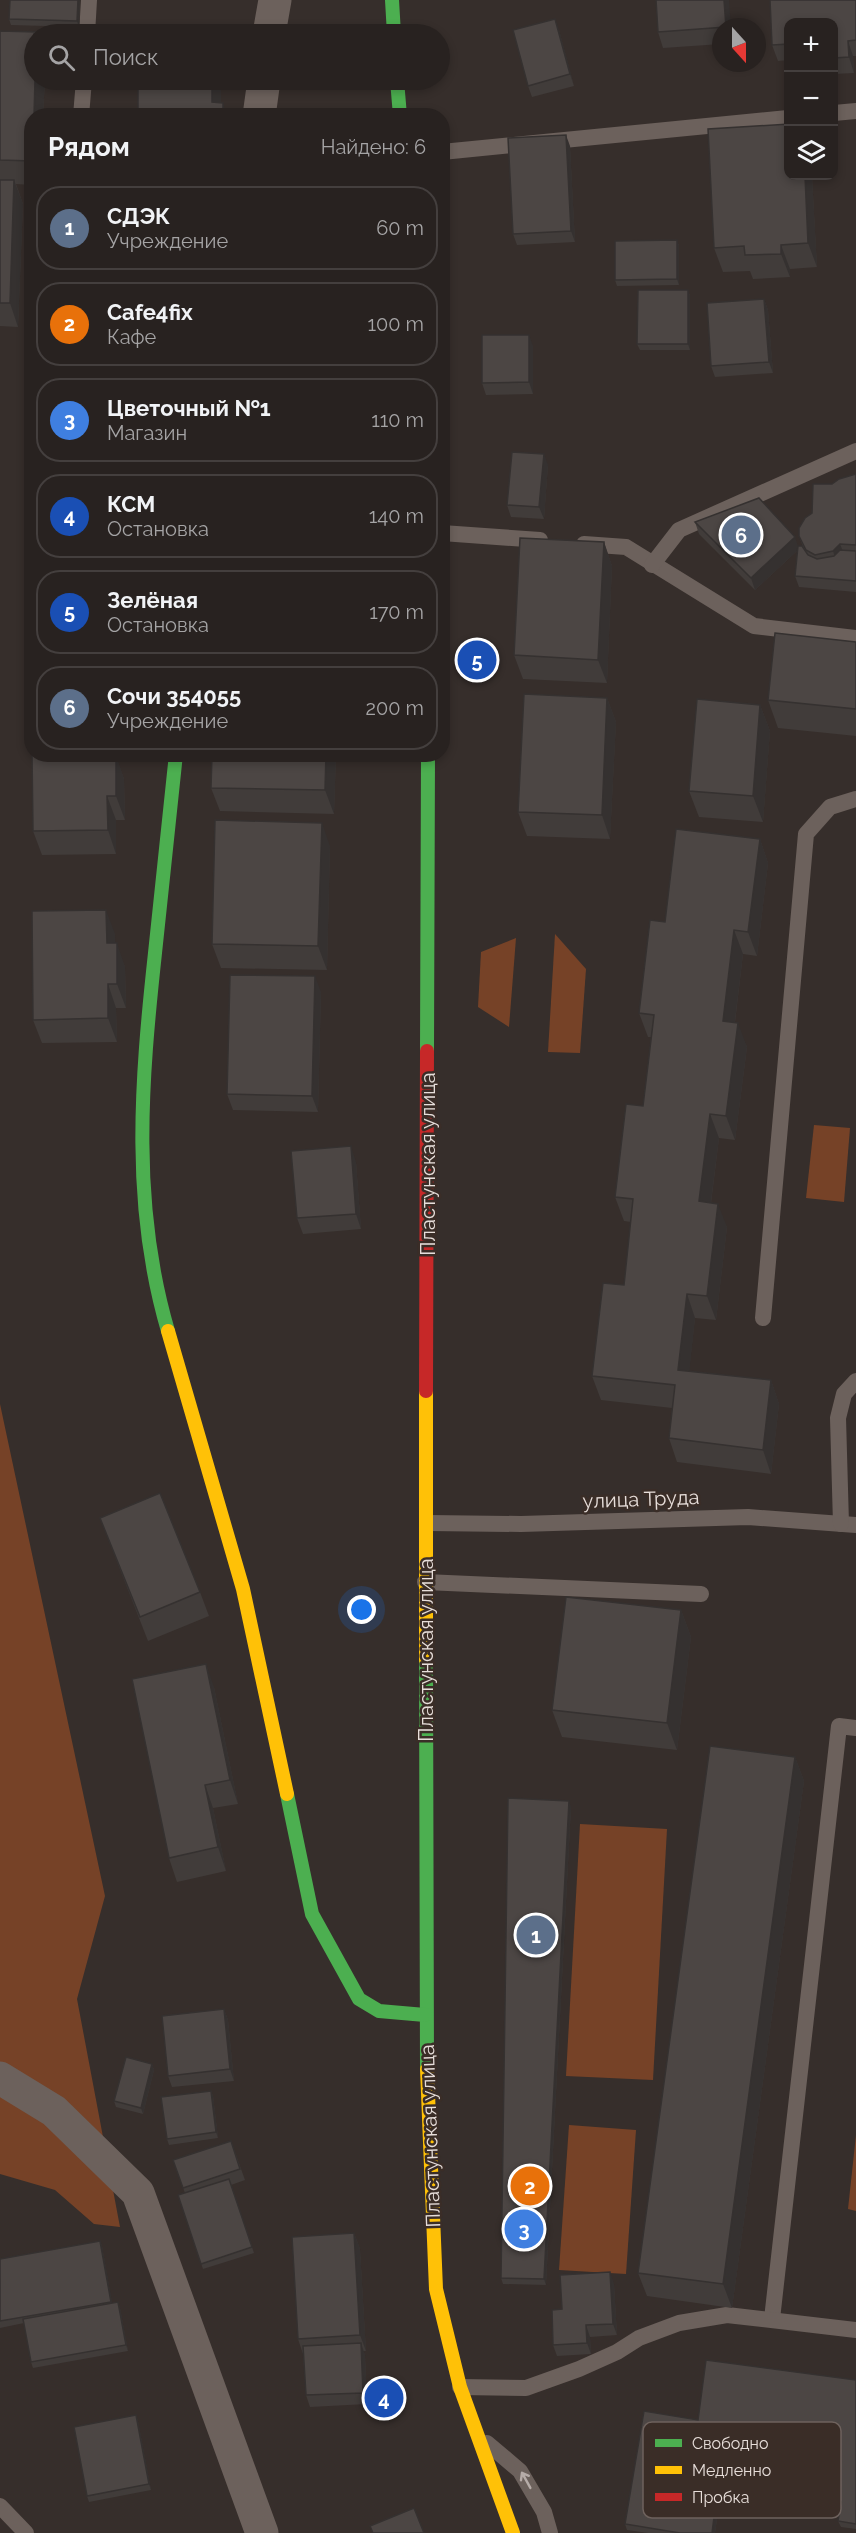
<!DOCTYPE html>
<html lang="ru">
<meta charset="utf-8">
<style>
:root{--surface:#282220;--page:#302a29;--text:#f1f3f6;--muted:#a5a4a5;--line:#443f3e;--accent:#db2777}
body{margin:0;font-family:Raleway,sans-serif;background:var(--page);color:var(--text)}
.controls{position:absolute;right:18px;top:18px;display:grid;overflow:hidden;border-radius:12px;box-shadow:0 3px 9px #0003}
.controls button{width:54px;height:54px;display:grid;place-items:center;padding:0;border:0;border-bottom:2px solid var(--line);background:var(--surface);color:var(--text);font:30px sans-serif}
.compass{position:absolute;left:712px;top:18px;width:54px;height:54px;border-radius:50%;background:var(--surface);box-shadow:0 3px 9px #0003;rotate:159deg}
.you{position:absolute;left:362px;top:1610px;width:21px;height:21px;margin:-15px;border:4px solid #fff;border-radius:50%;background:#1a73e8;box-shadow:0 0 0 9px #1a73e833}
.badge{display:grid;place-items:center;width:39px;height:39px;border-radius:50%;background:var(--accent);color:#fff;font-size:20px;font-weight:700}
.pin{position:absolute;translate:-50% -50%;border:3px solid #fff;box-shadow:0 2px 6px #0006}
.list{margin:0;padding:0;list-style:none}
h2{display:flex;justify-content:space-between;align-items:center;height:78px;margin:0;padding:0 24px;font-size:26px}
h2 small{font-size:20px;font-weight:400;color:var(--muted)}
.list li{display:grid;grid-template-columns:39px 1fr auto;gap:18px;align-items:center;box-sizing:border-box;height:84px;margin:0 12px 12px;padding:0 12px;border:2px solid var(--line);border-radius:24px}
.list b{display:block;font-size:22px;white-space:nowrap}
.list p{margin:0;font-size:20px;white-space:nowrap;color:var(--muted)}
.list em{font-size:20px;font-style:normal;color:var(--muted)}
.icon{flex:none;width:33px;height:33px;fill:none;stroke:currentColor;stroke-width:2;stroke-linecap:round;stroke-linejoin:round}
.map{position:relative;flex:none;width:856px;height:2533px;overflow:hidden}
.search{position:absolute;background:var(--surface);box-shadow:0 3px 9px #0003;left:24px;top:24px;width:426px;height:66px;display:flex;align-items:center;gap:15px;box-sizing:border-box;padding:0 21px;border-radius:33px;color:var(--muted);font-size:22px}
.panel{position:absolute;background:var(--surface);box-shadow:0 3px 9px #0003;left:24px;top:108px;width:426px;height:654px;border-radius:24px}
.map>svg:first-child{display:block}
.green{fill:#764227}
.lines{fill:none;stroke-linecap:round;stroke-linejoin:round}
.lane{stroke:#6c615c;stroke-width:16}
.street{stroke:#6c615c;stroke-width:33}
.fast{stroke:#4caf50;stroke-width:14}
.slow{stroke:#ffc107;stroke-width:14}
.jam{stroke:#c62828;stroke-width:14}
.wall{fill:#413c3a}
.shaded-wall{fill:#353130}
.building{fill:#4c4644;stroke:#353130;stroke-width:1.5}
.oneway{stroke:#b6aca8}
.labels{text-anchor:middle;stroke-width:5;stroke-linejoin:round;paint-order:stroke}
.street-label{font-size:20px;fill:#e7deda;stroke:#3a2d27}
.key{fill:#3a2d27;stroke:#6e625d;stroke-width:1.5}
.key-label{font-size:16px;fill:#e7deda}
</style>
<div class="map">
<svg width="856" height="2533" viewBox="0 0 856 2533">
<rect width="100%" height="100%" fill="#362e2b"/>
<g class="green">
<polygon points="555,934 586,969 580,1053 548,1052"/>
<polygon points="516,938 509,1027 478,1007 481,952"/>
<polygon points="814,1125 850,1128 844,1202 806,1198"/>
<polygon points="0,1404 105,1896 77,1999 120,2227 94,2224 55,2190 0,2174"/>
<polygon points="580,1824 667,1829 653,2080 566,2076"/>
<polygon points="569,2125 636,2130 626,2274 559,2270"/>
<polygon points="856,2135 856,2211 848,2209"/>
</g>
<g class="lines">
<g class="lane">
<polyline points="87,34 89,0"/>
<polyline points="834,113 856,111"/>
<polyline points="81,116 84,80"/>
<polyline points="442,152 788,118"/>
<polyline points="442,533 540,540"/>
<polyline points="584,544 626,547 754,626 856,638"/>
<polyline points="652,565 679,530 856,451"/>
<polyline points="763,1318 806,834 830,807 856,799"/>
<polyline points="428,1523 521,1524 748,1517 856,1525"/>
<polyline points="841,1524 838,1418 844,1394 856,1381"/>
<polyline points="425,1582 701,1594"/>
<polyline points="772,2319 839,1726 856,1728"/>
<polyline points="460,2387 526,2388 579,2369 617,2352 639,2338 679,2323 727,2315 856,2330"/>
<polyline points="487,2443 520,2471 544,2512 550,2533"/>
<polyline points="0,2506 26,2533"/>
</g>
<g class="street">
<polyline points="269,34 275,0"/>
<polyline points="259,116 264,80"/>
<polyline points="0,2078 54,2111 138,2193 262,2533"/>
</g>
<g class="fast">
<polyline points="392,0 394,34"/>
<polyline points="397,80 400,116"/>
<polyline points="427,1051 428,754"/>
<path d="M168 1331C131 1205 141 1082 155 953 162 887 169 820 176 754"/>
<polyline points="426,1660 427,2069"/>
<polyline points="287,1794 312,1914 359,1999 379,2011 425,2015"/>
</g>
<g class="slow">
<polyline points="168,1331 243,1589 287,1794"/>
<polyline points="426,1660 426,1391"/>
<polyline points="427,2069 436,2289 460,2387 513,2533"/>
</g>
<polyline class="jam" points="426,1391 427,1051"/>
</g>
<g class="wall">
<polygon points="80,0 79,27 11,25 9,19"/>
<polygon points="770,0 856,0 856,56 853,56 854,73 834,74 834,22 789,22 789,60 778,61 772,45"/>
<polygon points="721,27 721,44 663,48 658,32"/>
<polygon points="559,30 574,86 532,97 528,86"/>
<polygon points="0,31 34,80 45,80 43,116 32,116 32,185 16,184 23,204 18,327 0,326"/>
<polygon points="570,146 575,242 517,245 513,234"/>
<polygon points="789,176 812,176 817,267 790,269 790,277 753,279 750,271 723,272 714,248"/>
<polygon points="677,240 679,246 679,285 617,286 615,280"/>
<polygon points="688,290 690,296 690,350 640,350 637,344"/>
<polygon points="764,299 768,310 773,373 715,377 711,366"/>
<polygon points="533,346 533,394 486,395 482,383"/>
<polygon points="548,465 544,519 511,517 507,505"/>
<polygon points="856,474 856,592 799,587 795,576 798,550 755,590 699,534 695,522 803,547 799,536 812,513 832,484"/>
<polygon points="604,542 612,566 607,683 523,679 514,655"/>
<polygon points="856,642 856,736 778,728 768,700"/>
<polygon points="607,698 616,722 610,839 527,836 518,812"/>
<polygon points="760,705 770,731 763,822 699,817 689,791"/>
<polygon points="32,754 115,754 124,779 125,820 116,820 116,854 42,855 33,831"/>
<polygon points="336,754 334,814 220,811 211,788"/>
<polygon points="760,839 768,863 757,956 743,954 735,1022 747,1047 735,1140 719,1138 711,1203 727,1227 716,1320 695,1318 689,1371 771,1380 779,1404 771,1474 677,1462 669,1438 672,1408 601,1400 592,1376 624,1285 631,1222 624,1221 615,1197 643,1106 651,1037 648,1037 639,1013 665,922"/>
<polygon points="330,846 327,970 221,968 212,944"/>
<polygon points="115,934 115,943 125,967 126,1008 116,1008 117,1042 42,1043 33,1020"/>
<polygon points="321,992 318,1112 233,1110 227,1094"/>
<polygon points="356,1162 361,1229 303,1234 297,1218"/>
<polygon points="100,1518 200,1592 209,1616 148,1641"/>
<polygon points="681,1610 691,1637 677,1750 562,1737 552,1710"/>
<polygon points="214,1687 238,1804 213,1808 226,1871 177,1882 169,1858"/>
<polygon points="795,1757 804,1781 732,2308 647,2296 638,2273"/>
<polygon points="571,1807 546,2285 503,2284 501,2278"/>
<polygon points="224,2009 228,2020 234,2081 172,2087 168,2076"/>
<polygon points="152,2064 154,2070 143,2114 116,2107 114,2101"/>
<polygon points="211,2091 213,2096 218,2138 169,2145 167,2139"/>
<polygon points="231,2141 245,2180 231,2185 254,2253 203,2269 178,2195 185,2193 173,2160"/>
<polygon points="354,2233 360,2249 366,2351 363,2351 365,2355 367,2404 310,2407 306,2395 303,2354 298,2339"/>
<polygon points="100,2241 102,2246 112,2303 118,2302 120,2308 128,2351 33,2368 31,2362 24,2323 0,2328 0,2259"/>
<polygon points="614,2284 617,2335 590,2337 591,2354 557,2356 553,2345 562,2309"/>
<polygon points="856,2380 856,2529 841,2527 838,2521 840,2508 721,2492 715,2533 648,2533 627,2530 625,2524 698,2420"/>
<polygon points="136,2415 138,2421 151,2490 89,2502 87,2496"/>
</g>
<g class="shaded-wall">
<polygon points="78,0 80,0 79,27 77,21"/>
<polygon points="724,0 729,0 731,27 726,27"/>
<polygon points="555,19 559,30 574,86 570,74"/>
<polygon points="848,41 853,56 854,73 849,57"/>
<polygon points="35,80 45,80 43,116 34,116"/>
<polygon points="212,80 217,80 221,91 221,116 212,102"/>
<polygon points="223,103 227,116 223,116"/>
<polygon points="566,135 570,146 575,242 571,231"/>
<polygon points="805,176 812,176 817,267 808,243"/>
<polygon points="14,180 23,204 18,327 10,303"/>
<polygon points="677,240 679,246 679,285 677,279"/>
<polygon points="781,245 790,269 790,277 781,254"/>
<polygon points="688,290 690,296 690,350 688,344"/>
<polygon points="764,299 768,310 773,373 769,362"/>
<polygon points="529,335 533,346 533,394 529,382"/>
<polygon points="544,454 548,465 544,519 539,507"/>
<polygon points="795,537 799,549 755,590 751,578"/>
<polygon points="604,542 612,566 607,683 598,660"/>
<polygon points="840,544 846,559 838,567 833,551"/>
<polygon points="607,698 616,722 610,839 602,815"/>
<polygon points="760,705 770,731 763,822 753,796"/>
<polygon points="326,754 336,754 334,814 325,790"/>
<polygon points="116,755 124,779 125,820 116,796"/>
<polygon points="107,796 116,820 116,854 108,830"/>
<polygon points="322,823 330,846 327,970 318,946"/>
<polygon points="760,839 768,863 757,956 748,932"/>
<polygon points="106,910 115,934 116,967 107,943"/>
<polygon points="734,930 743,954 732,1045 723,1021"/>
<polygon points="117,943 125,967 126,1008 117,984"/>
<polygon points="315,976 321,992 318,1112 312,1096"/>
<polygon points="108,984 116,1008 117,1042 108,1018"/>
<polygon points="738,1023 747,1047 735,1140 726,1116"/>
<polygon points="710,1114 719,1138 708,1225 699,1201"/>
<polygon points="351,1146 356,1162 361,1229 356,1214"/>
<polygon points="718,1204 727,1227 716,1320 707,1296"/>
<polygon points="687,1294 695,1318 687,1394 678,1370"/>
<polygon points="771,1380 779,1404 771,1474 763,1450"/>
<polygon points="681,1610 691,1637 677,1750 667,1723"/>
<polygon points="206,1664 214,1687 238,1804 230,1780"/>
<polygon points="795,1757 804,1781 732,2308 723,2284"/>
<polygon points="205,1785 213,1808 226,1871 218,1847"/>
<polygon points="569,1801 571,1807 546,2285 544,2279"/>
<polygon points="224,2009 228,2020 234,2081 230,2069"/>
<polygon points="152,2064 154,2070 143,2114 141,2108"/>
<polygon points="211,2091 213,2096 218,2138 216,2132"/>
<polygon points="354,2233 360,2249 366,2351 360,2335"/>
<polygon points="100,2241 102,2246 113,2307 111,2302"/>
<polygon points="610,2272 614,2284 617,2335 613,2324"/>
<polygon points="118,2302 120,2308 128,2351 126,2345"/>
<polygon points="586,2325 590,2337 591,2354 587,2343"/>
<polygon points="361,2343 365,2355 367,2404 363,2393"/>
<polygon points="136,2415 138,2421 151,2490 149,2484"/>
<polygon points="718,2486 721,2492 715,2533 712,2533"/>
</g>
<g class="building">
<polygon points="10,0 78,0 77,21 9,19"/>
<polygon points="656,0 724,0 726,27 658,32"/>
<polygon points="770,0 856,0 856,40 848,41 849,57 834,58 834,22 789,22 789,44 772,45"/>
<polygon points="555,19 570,74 528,86 513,30"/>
<polygon points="0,31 37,32 37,34 34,34 35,80 34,116 32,116 32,161 0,160"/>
<polygon points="138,80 212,80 212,102 223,103 223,116 138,116"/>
<polygon points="789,124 789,176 805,176 808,243 781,245 781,254 745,255 744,246 714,248 708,129"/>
<polygon points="566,135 571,231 513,234 508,138"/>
<polygon points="0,180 14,180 10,303 0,303"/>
<polygon points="677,240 677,279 615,280 615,241"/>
<polygon points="638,290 688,290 688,344 637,344"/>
<polygon points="764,299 769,362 711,366 707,303"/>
<polygon points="482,335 529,335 529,382 482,383"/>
<polygon points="512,452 544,454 539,507 507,505"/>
<polygon points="856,474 856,545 840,544 833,551 815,555 806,550 799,536 799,528 805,518 812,513 813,484 832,484 839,479"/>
<polygon points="759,498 795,537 751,578 695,522"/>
<polygon points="520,538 604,542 598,660 514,655"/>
<polygon points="798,546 802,546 808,555 817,559 834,556 840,550 856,551 856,581 795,576"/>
<polygon points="32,589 32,653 29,653"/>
<polygon points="775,633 856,642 856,709 768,700"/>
<polygon points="524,694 607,698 602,815 518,812"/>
<polygon points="697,699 760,705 753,796 689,791"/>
<polygon points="32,754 116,755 116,796 107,796 108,830 33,831"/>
<polygon points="212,754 326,754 325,790 211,788"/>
<polygon points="215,820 322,823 318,946 212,944"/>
<polygon points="676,829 760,839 748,932 734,930 723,1021 738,1023 726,1116 710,1114 699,1201 718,1204 707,1296 687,1294 678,1370 771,1380 763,1450 669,1438 675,1385 592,1376 603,1283 624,1285 633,1199 615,1197 626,1104 643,1106 654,1015 639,1013 650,920 665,922"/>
<polygon points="106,910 107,943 117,943 117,984 108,984 108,1018 33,1020 32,911"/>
<polygon points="230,975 315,976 312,1096 227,1094"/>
<polygon points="351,1146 356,1214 297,1218 291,1151"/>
<polygon points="160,1493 200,1592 140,1617 100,1518"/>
<polygon points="566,1597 681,1610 667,1723 552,1710"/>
<polygon points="206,1664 230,1780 205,1785 218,1847 169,1858 132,1679"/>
<polygon points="710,1746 795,1757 723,2284 638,2273"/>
<polygon points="508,1798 569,1801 544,2279 501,2278"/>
<polygon points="224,2009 230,2069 168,2076 162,2016"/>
<polygon points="126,2057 152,2064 141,2108 114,2101"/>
<polygon points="211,2091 216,2132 167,2139 161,2097"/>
<polygon points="231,2141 240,2169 183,2188 173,2160"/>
<polygon points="229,2179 252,2247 201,2264 178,2195"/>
<polygon points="354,2233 360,2335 298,2339 292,2237"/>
<polygon points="100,2241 111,2302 0,2321 0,2259"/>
<polygon points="610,2272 613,2324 586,2325 587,2343 553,2345 552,2310 562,2309 560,2275"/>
<polygon points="118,2302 126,2345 31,2362 23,2319"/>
<polygon points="361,2343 363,2393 306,2395 303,2346"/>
<polygon points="706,2360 856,2380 856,2524 838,2521 841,2502 718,2486 712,2533 680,2533 625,2524 644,2411 698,2420"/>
<polygon points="136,2415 149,2484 87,2496 74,2427"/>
<polygon points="414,2508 424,2533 373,2533 370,2526"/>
</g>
<defs><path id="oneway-shaft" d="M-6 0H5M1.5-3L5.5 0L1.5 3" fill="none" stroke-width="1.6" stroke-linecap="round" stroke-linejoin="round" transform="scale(1.5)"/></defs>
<use class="oneway" href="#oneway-shaft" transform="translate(526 2480) rotate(-119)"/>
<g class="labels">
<g class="street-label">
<text transform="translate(428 1164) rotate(-90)" y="7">Пластунская улица</text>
<text transform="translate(641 1499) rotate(-2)" y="7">улица Труда</text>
<text transform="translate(426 1650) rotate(-90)" y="7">Пластунская улица</text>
<text transform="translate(430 2136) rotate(-92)" y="7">Пластунская улица</text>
</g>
</g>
<rect x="643" y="2422" width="198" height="96" rx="9" class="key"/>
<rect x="655" y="2439" width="27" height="8" fill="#4caf50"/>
<rect x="655" y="2466" width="27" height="8" fill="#ffc107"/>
<rect x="655" y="2493" width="27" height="8" fill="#c62828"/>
<g class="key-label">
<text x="692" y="2449">Свободно</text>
<text x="692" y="2476">Медленно</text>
<text x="692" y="2503">Пробка</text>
</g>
</svg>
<div class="controls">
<button>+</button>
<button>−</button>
<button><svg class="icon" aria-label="layers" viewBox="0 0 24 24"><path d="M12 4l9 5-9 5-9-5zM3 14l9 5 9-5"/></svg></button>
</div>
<svg class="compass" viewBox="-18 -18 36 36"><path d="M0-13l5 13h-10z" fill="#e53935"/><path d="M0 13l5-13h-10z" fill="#a5a4a5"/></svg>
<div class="you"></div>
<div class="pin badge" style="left:536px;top:1935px;background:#5c6f8a">1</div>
<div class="pin badge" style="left:530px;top:2186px;background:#e8710a">2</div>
<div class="pin badge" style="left:524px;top:2229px;background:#3f7fe0">3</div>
<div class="pin badge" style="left:384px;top:2398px;background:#1a4fb4">4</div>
<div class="pin badge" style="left:477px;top:660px;background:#1a4fb4">5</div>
<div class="pin badge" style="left:741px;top:535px;background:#5c6f8a">6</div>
<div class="search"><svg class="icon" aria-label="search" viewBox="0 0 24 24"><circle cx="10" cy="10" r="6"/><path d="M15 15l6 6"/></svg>Поиск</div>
<section class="panel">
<h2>Рядом<small>Найдено: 6</small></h2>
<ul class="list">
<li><span class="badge" style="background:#5c6f8a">1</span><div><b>СДЭК</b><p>Учреждение</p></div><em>60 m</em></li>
<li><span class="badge" style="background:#e8710a">2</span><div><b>Cafe4fix</b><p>Кафе</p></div><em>100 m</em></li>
<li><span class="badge" style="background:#3f7fe0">3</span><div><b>Цветочный №1</b><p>Магазин</p></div><em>110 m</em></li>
<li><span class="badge" style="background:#1a4fb4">4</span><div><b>КСМ</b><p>Остановка</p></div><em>140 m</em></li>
<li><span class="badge" style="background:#1a4fb4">5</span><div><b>Зелёная</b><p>Остановка</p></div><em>170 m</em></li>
<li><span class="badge" style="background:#5c6f8a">6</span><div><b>Сочи 354055</b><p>Учреждение</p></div><em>200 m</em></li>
</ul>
</section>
</div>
